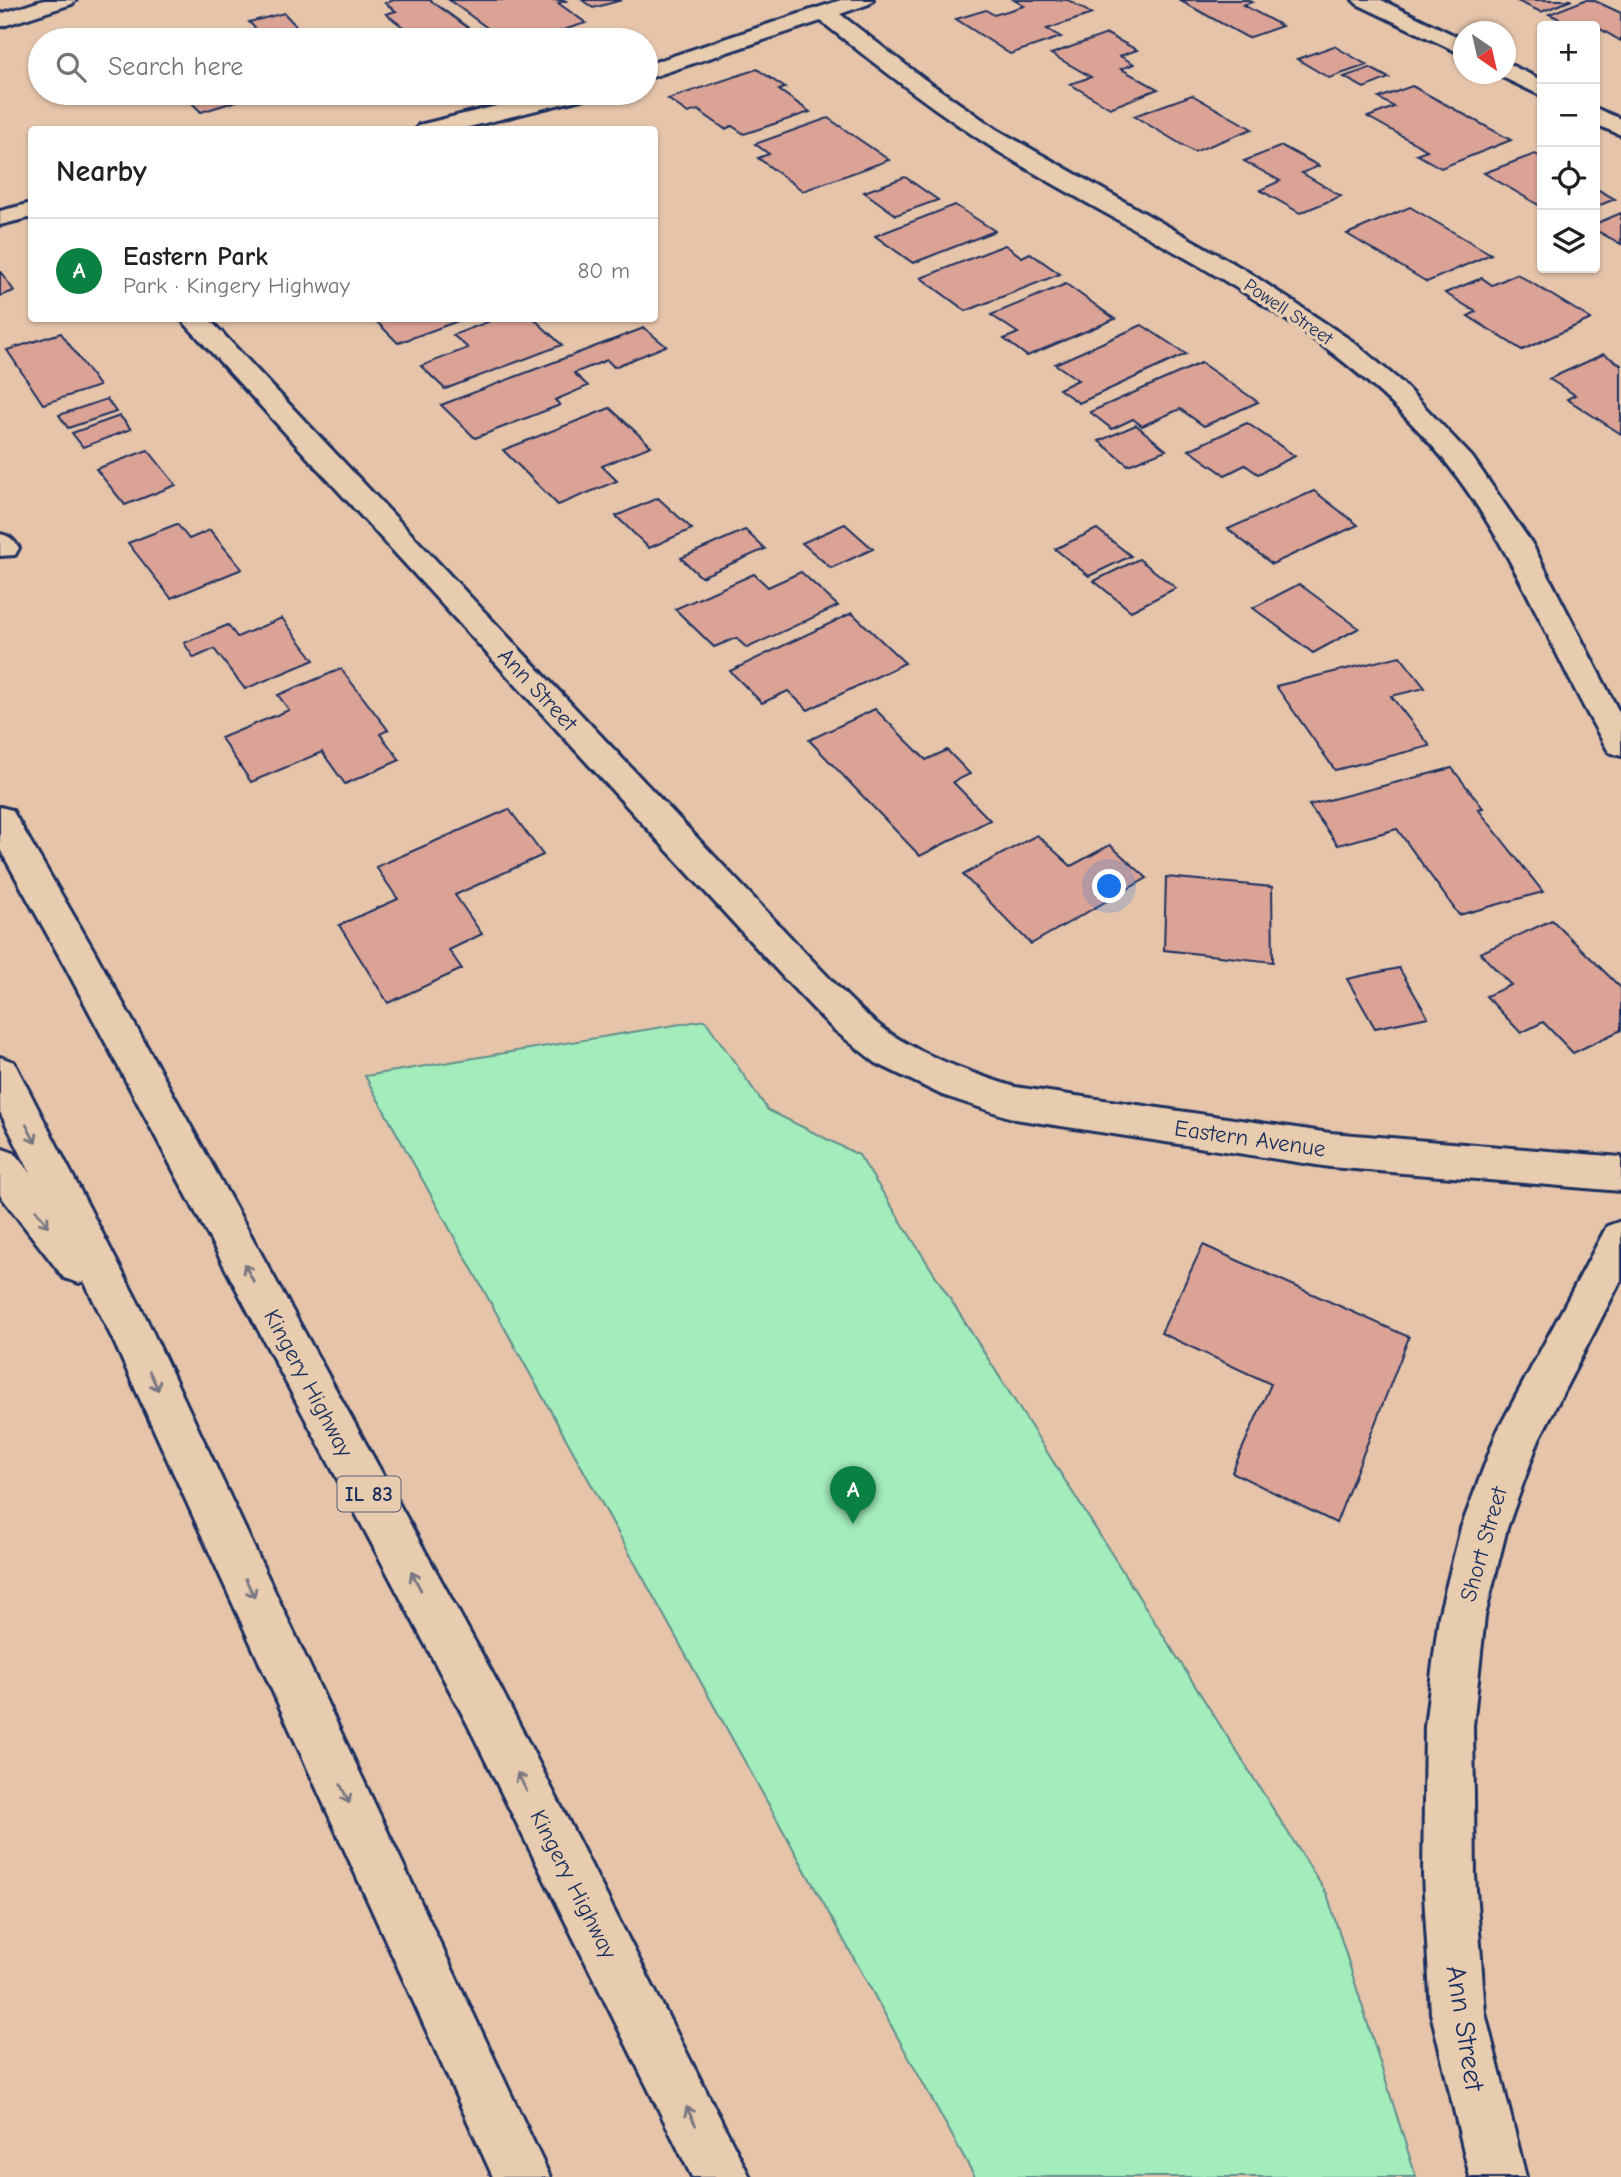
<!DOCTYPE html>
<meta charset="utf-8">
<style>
:root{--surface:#fff;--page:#f6f6f6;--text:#202124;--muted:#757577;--line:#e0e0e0;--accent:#0b8043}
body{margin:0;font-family:"Comic Neue",sans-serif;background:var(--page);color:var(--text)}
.controls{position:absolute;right:21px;top:21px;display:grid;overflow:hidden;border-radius:7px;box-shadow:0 2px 5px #0004}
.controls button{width:63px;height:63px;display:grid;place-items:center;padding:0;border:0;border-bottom:2px solid var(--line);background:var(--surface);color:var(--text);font:35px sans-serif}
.compass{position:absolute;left:1453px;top:21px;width:63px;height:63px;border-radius:50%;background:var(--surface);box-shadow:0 2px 5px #0004;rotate:146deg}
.you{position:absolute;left:1110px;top:887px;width:24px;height:24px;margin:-18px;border:5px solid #fff;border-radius:50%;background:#1a73e8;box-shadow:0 0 0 10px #1a73e833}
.badge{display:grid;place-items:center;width:46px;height:46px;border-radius:50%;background:var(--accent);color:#fff;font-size:23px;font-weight:700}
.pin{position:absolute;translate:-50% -58px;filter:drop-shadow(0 2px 4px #0008)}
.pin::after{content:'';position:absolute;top:37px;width:24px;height:21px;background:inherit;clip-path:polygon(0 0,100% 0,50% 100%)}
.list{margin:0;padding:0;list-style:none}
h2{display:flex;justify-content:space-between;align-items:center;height:91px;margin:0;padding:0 28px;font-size:30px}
h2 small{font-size:23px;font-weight:400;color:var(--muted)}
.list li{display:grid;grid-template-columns:46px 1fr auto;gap:21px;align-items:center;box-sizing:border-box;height:105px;padding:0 28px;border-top:2px solid var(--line)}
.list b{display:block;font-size:26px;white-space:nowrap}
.list p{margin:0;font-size:23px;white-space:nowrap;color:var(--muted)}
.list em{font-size:23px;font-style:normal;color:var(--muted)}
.icon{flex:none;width:38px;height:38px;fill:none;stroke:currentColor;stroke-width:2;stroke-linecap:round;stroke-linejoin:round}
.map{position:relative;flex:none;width:1621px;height:2177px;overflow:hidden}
.search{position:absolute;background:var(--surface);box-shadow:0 2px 5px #0004;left:28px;top:28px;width:630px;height:77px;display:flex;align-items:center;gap:18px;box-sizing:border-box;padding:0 24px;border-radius:38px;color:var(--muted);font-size:26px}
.panel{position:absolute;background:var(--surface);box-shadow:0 2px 5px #0004;left:28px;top:126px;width:630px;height:196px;border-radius:7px}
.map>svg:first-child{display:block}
.green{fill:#a3ecbb;stroke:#5f8e8c;stroke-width:2}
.building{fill:#dba395;stroke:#1b2f5e;stroke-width:2}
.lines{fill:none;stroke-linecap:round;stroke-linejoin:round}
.minor-casing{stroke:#1b2f5e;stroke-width:6}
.highway-casing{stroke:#1b2f5e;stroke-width:6}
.minor{fill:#e8ccaf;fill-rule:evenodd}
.highway{fill:#e8ccaf;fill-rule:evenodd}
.oneway{stroke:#777682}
.labels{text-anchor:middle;stroke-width:7;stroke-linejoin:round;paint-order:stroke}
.far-street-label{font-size:19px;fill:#1b2f5e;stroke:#e8ccaf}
.shield{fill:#e8ccaf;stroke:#585e76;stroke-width:2}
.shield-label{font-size:21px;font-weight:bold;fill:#1b2f5e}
.street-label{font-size:23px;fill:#1b2f5e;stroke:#e8ccaf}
.near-street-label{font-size:28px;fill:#1b2f5e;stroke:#e8ccaf}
</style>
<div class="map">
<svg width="1621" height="2177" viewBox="0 0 1621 2177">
<rect width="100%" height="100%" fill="#e5c4aa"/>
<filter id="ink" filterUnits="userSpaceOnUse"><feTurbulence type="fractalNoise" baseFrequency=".0143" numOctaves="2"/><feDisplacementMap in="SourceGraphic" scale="14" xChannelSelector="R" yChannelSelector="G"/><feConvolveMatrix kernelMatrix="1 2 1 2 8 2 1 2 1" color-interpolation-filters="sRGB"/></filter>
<g filter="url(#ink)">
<polygon class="green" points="705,1020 768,1110 859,1155 1327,1894 1416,2177 975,2177 365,1076"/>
<g class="building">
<polygon points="394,0 430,0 485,40 408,40 394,30 403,27 386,14 396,11 385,3"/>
<polygon points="449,0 564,0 566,1 558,3 586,23 531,40 504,40"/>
<polygon points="582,0 622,0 593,8"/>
<polygon points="1014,0 1068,0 1092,14 1047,29 1061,37 1010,54 956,19 986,10 994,15 1024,6"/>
<polygon points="1179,0 1248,0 1252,2 1243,5 1282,26 1248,38"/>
<polygon points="1515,0 1572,0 1541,12"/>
<polygon points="1585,0 1593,0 1621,13 1621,41 1595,26 1576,20 1568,23 1549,14"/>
<polygon points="284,13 297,27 262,35 249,22"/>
<polygon points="1107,34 1137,50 1120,56 1134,64 1121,69 1158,89 1110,108 1070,84 1091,77 1051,54"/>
<polygon points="1334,46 1367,65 1329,78 1297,59"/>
<polygon points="1370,68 1389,78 1364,88 1344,77"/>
<polygon points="757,69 785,88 779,90 810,112 744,134 732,126 725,129 698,110 688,113 668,99"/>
<polygon points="1412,86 1511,140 1441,168 1416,154 1427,150 1368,117 1394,107 1379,98"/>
<polygon points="182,93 233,93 240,100 201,112"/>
<polygon points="1192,95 1252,129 1194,152 1134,116"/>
<polygon points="828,118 889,160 803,191 758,158 769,154 755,144"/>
<polygon points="1282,146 1319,166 1302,173 1341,196 1300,213 1260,190 1280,181 1244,161"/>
<polygon points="1535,154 1542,158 1542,207 1484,173"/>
<polygon points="905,177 938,200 896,215 864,192"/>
<polygon points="1595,188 1615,199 1595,207"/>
<polygon points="955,205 995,231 913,263 875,236"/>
<polygon points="1410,207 1491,254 1427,282 1347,234"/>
<polygon points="1621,213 1621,244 1595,230 1595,224"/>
<polygon points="1005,245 1022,257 1030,253 1060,274 966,311 921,278"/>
<polygon points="0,271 14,291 0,296"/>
<polygon points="1517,274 1591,319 1522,350 1468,316 1476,312 1445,293 1482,278 1492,285"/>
<polygon points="1066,284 1115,319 1027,356 1004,339 1018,333 991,315"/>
<polygon points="373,318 466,318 398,343"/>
<polygon points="498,318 533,318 562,345 445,389 421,366 468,348 453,335"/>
<polygon points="1142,325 1186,354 1079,403 1059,389 1078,380 1055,364"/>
<polygon points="644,328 666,346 614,367 607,360 574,373 588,386 555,400 560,405 475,438 441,405"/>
<polygon points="61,333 99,386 43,404 7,350"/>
<polygon points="1604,354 1621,365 1621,434 1567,399 1575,395 1549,379"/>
<polygon points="1201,363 1258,402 1204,426 1180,409 1142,426 1133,419 1112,429 1090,412"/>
<polygon points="107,399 116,412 68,428 59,415"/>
<polygon points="610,408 651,446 602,466 617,481 558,505 503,450"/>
<polygon points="120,416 131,429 83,447 72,433"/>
<polygon points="1247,423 1295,456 1258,474 1245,465 1225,475 1189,450"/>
<polygon points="1136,425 1166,450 1128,465 1099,441"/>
<polygon points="148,450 176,485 125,505 96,469"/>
<polygon points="1314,491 1358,525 1272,564 1228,529"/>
<polygon points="658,498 692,529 649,548 616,516"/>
<polygon points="177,524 189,539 210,530 242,569 171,598 128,543"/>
<polygon points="845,524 873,549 831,568 802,543"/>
<polygon points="1097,529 1131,556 1089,576 1055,549"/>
<polygon points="745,530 765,549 701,577 681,558"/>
<polygon points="1139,559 1176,588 1131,611 1094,581"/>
<polygon points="801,572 838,606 747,648 736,638 714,647 675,609 754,574 768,587"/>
<polygon points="1299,584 1359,628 1313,653 1253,608"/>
<polygon points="852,613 905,663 808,710 788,691 762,703 730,671"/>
<polygon points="282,618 314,660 245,689 214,649 194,658 184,643 228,625 237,637"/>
<polygon points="1400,656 1425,688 1391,696 1430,746 1335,770 1276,686"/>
<polygon points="341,669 388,730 380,734 400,760 345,784 322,752 251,782 221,738 289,710 278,695"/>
<polygon points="875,709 926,760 947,750 970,774 953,782 990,820 920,856 809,740"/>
<polygon points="1452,768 1483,808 1478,809 1543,892 1459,915 1397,829 1338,845 1309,805"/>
<polygon points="509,809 543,855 455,895 482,934 449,950 462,969 388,1003 339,925 398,899 376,867"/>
<polygon points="1037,835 1071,866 1110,845 1147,878 1031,944 963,875"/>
<polygon points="1166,877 1272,887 1273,962 1164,950"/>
<polygon points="1552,920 1621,988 1621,1030 1573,1053 1543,1022 1521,1033 1486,996 1511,985 1480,953"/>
<polygon points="1399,968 1428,1017 1375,1028 1347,979"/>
<polygon points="1203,1245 1409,1337 1336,1523 1232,1472 1271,1384 1161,1333"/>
</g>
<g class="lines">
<defs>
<g id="minor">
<polygon points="44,0 76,0 72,4 0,27 0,14"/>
<path d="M841 0H873L869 4 840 14 924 79 996 129 1245 270 1352 341 1401 382 1472 457 1532 544 1621 716V756L1609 752C1548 649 1510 533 1429 442 1313 311 1151 244 1004 155 940 115 880 68 821 21L646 79V65Z"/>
<polygon points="1353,0 1381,0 1464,40 1464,55 1357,4"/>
<polygon points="1506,63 1542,80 1542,96 1498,75 1506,74"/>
<polygon points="550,93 588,93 585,98 457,130 416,130 419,125"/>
<polygon points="1595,108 1621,119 1621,135 1595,124"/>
<polygon points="32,203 32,217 0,225 0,211"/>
<path d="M180 318H208L811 959C839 988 868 1022 904 1042 939 1062 977 1075 1015 1087L1330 1133 1621 1157V1191L1330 1167 1015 1119 942 1095 876 1063 833 1029 785 979Z"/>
<path d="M0 534C10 536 13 539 19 548L15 555 0 556Z"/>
<polygon points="1621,1221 1621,1280 1539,1439 1507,1528 1485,1616 1473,1726 1475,1876 1485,2013 1526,2177 1470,2177 1431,2013 1423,1876 1425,1726 1439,1616 1461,1528 1497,1432 1607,1226"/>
</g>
<g id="highway">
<polygon points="0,807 12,810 93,949 501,1689 750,2177 692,2177 467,1723 66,968 0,849"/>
<polygon points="0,1057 14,1062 146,1318 550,2177 493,2177 115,1344 84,1281 79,1283 64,1278 0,1195 0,1148 14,1153 31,1174 0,1112"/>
</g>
</defs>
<use href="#minor" class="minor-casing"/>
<use href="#highway" class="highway-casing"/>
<use href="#minor" class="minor"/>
<use href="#highway" class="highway"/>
</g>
<defs><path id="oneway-shaft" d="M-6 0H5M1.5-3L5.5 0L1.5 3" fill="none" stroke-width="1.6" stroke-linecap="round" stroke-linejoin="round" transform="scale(1.75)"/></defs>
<g class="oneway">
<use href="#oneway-shaft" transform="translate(31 1134) rotate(63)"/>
<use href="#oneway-shaft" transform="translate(42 1218) rotate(52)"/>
<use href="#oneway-shaft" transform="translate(249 1273) rotate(-118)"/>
<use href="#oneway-shaft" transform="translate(154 1381) rotate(65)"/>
<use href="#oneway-shaft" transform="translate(416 1581) rotate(-118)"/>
<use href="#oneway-shaft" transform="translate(250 1588) rotate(65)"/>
<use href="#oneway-shaft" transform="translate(522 1782) rotate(-117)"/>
<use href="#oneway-shaft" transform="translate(345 1794) rotate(65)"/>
<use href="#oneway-shaft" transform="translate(691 2116) rotate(-117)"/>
</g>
</g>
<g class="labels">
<g class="far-street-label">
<text transform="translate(1289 311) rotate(34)" y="7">Powell Street</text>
</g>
<rect class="shield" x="337.5" y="1476.5" width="63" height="35" rx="5"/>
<g class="shield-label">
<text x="369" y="1501">IL 83</text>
</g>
<g class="street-label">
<text transform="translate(538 689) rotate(47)" y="8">Ann Street</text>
<text transform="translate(1250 1138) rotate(8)" y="8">Eastern Avenue</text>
<text transform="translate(309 1383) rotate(62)" y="8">Kingery Highway</text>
<text transform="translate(1483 1544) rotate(-74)" y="8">Short Street</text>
<text transform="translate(574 1884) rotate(63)" y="8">Kingery Highway</text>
</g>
<g class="near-street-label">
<text transform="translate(1466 2028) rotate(81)" y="10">Ann Street</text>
</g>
</g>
</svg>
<div class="controls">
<button>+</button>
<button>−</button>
<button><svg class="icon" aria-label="locate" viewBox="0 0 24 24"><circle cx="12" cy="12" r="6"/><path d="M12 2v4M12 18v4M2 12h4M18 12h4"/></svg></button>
<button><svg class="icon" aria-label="layers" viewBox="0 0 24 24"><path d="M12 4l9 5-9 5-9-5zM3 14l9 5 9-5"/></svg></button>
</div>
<svg class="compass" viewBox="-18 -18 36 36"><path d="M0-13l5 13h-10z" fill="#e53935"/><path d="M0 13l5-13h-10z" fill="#757577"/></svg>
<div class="you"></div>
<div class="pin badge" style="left:853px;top:1524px">A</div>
<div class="search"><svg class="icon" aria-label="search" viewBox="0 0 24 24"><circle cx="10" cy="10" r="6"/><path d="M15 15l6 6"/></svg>Search here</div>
<section class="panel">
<h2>Nearby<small></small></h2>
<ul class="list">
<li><span class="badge">A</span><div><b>Eastern Park</b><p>Park · Kingery Highway</p></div><em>80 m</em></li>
</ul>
</section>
</div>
